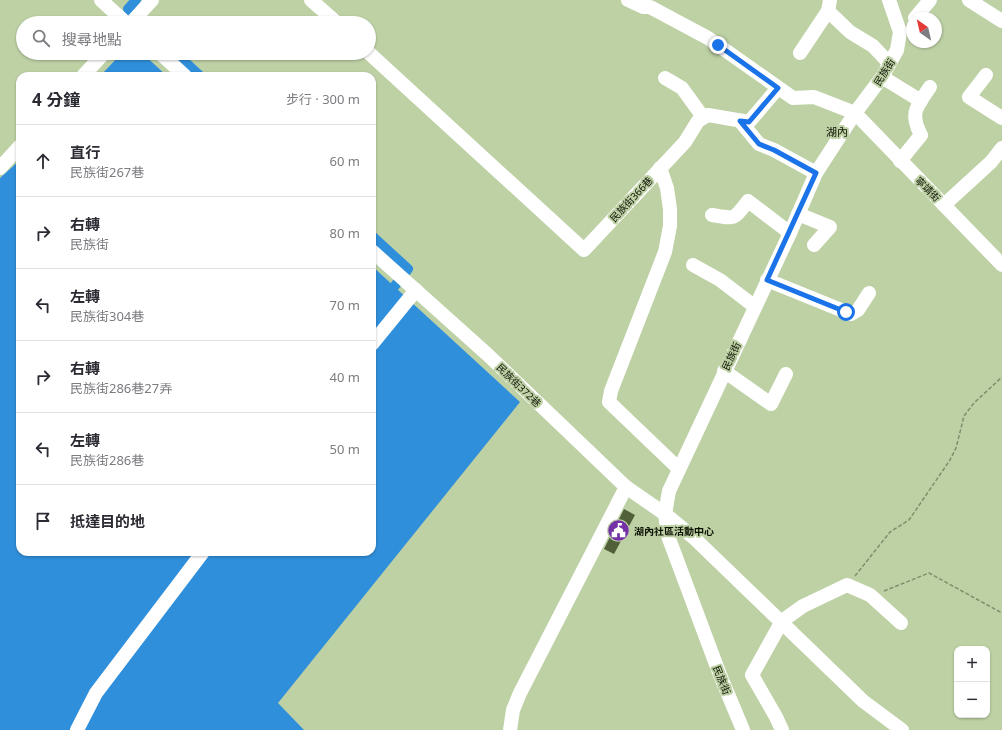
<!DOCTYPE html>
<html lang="zh-TW">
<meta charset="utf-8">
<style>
:root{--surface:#fff;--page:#f2f2f3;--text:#2b2b33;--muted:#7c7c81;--line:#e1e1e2}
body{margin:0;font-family:"Noto Sans","Noto Sans TC",sans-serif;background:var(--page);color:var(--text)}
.controls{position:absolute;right:12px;bottom:12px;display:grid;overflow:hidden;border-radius:8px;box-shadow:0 1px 3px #0004}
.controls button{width:36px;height:36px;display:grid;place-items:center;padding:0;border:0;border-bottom:1px solid var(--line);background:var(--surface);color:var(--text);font:20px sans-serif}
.compass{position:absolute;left:906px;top:12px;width:36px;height:36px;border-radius:50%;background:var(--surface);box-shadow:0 1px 3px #0004;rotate:326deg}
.stop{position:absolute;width:12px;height:12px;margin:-9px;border:3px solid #1a73e8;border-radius:50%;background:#fff}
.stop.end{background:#1a73e8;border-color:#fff;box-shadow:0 1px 4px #0008}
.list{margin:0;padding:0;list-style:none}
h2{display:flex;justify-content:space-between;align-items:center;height:52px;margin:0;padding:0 16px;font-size:17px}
h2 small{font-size:13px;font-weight:400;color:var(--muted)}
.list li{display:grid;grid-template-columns:26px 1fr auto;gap:12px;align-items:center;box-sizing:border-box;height:72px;padding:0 16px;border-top:1px solid var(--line)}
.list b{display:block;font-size:15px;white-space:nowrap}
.list p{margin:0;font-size:13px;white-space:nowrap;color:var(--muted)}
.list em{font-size:13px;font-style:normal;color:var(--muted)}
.icon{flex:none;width:22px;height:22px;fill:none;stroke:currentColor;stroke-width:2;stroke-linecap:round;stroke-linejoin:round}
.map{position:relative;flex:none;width:1002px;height:730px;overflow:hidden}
.search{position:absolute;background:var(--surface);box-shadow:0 1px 3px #0004;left:16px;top:16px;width:360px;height:44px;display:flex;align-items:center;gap:10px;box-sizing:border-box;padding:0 14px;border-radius:22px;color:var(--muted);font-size:15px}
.panel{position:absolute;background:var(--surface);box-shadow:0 1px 3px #0004;left:16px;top:72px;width:360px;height:484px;border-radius:12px}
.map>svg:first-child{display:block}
.water{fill:#308fdb}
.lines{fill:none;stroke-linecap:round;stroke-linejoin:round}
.canal{stroke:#308fdb;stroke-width:10}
.building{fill:#506039}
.path{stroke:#7f8e6c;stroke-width:1.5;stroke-dasharray:4 2;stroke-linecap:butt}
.minor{stroke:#fff;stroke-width:14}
.route{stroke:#1a73e8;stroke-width:5}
.labels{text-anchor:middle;stroke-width:4;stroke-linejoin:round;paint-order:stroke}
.street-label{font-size:10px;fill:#0d1304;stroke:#bed1a5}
.poi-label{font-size:10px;font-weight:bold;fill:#0d1304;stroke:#bed1a5;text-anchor:start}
.neighbourhood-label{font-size:11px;fill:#0d1304;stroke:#bed1a5}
</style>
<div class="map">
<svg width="1002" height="730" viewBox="0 0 1002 730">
<rect width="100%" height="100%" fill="#bed1a5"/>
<g class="water">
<polygon points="122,53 142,53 167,76 100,76"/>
<polygon points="20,160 20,552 372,552 372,266 520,402 278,703 304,730 0,730 0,178"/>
</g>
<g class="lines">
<g class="canal">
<polyline points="136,0 128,9 143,23"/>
<polyline points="175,53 200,76"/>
<polyline points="372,236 408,269 372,315"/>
</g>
</g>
<polygon class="building" points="624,509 635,515 614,554 604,549"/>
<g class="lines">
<g class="path">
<polyline points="855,576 890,532 909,520 950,460 956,448 964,416 974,403 1002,377"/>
<polyline points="884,591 929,573 1002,613"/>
</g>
<g class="minor">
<polyline points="101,0 126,23"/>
<polyline points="311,0 337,23"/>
<polyline points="628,0 643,7 650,7 708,38 793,98 814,97 855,113 1002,265"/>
<polyline points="969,0 1002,21"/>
<polyline points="828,11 850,32 873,46 889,63"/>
<polyline points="915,18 930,0"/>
<polyline points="131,23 152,0"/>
<polyline points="160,53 185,76"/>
<polyline points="369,53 584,250 685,142 698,121 708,115 749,122 778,88"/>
<polyline points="800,53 828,11 830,0"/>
<polyline points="986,75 969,97 1002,118"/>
<polyline points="83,76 104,53"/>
<polyline points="882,77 921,101"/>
<polyline points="665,78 682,88 703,117"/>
<polyline points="740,121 759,144 774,150 816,173"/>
<path d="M900 161 921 135C909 113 917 106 930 87"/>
<polyline points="0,168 20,146"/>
<polyline points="660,168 667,188 670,209 670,226 665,252 611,391 609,402 678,468"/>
<polyline points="944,205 991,162 1002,148"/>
<polyline points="798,214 830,227 814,245"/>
<path d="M712 215C736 219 733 220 748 201L790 233"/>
<polyline points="372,251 488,355 626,487 665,514 693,537 863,701 902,730"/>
<polyline points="693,265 720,280 754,306"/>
<polyline points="767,280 851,314 858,310 869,293"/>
<polyline points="372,344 416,290"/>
<polyline points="724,371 771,404 786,374"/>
<polyline points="77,730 96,693 203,552"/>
<polyline points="510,730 513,710 520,693 626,487"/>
<polyline points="743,730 720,675 668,536 665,514 669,491 790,233 816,173 855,113 882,77 897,50 900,32 889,0"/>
<polyline points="782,730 776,717 752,675 782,621 803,606 847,585 870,595 901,623"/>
</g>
</g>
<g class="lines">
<polyline class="route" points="718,45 778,88 749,122 740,121 759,144 774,150 816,173 767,280 846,312"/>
</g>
<defs>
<symbol id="civic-disc" viewBox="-11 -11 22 22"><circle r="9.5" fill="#7432a6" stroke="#bed1a5"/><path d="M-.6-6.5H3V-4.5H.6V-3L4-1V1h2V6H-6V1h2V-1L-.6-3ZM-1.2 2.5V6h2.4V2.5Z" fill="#fff"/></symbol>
</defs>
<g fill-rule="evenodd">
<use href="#civic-disc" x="606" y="518" width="25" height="25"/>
</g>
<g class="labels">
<g class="street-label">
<text transform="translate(884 72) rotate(-58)" y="4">民族街</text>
<text transform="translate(928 189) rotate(45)" y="4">寧靖街</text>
<text transform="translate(631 199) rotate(-47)" y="4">民族街366巷</text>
<text transform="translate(731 356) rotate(-65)" y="4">民族街</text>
<text transform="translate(519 385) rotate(44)" y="4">民族街372巷</text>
<text transform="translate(722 680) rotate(68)" y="4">民族街</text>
</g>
<g class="poi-label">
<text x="634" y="535">湖內社區活動中心</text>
</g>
<g class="neighbourhood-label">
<text x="837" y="136">湖內</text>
</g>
</g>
</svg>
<div class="controls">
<button>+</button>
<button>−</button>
</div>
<svg class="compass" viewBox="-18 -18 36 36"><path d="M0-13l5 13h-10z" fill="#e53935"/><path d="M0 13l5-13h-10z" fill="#7c7c81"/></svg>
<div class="stop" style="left:846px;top:312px"></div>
<div class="stop end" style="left:718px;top:45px"></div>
<div class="search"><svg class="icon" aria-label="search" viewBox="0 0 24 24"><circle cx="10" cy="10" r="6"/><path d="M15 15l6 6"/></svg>搜尋地點</div>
<section class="panel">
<h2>4 分鐘<small>步行 · 300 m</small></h2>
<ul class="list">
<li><svg class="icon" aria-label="ahead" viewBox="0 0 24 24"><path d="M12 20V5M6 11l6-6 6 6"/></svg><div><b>直行</b><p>民族街267巷</p></div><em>60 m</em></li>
<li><svg class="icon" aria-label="right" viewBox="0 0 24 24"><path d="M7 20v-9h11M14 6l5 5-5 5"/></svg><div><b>右轉</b><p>民族街</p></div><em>80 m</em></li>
<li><svg class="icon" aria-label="left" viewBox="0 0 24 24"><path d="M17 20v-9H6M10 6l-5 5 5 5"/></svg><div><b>左轉</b><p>民族街304巷</p></div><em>70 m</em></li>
<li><svg class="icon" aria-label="right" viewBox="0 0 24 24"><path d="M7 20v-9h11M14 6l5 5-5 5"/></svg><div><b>右轉</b><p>民族街286巷27弄</p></div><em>40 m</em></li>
<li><svg class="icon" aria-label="left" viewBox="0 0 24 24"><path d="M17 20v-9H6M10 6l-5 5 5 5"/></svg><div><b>左轉</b><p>民族街286巷</p></div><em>50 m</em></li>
<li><svg class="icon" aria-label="arrive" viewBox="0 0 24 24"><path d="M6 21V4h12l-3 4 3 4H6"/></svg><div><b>抵達目的地</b></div></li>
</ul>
</section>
</div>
